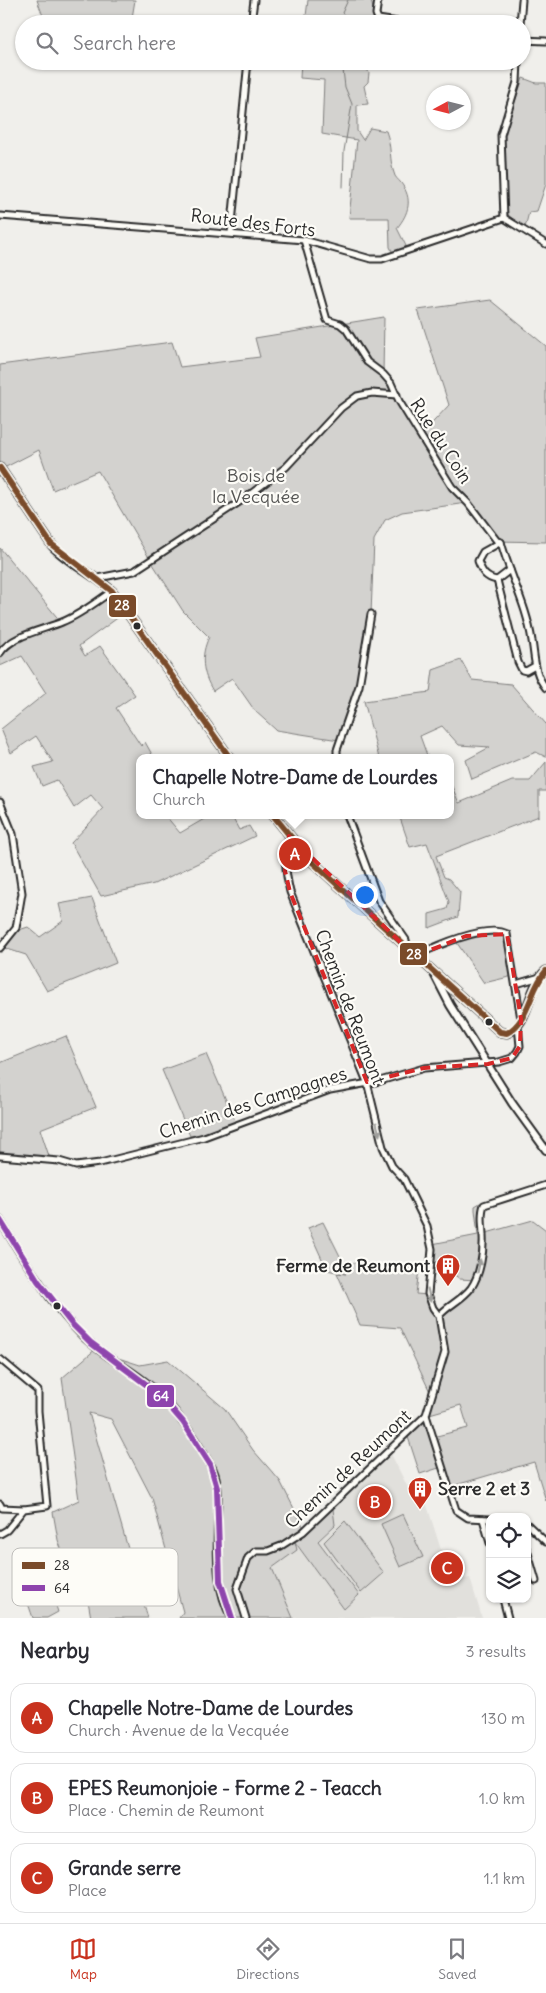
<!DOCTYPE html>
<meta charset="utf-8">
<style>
:root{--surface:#fff;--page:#f2f2f3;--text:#2b2b33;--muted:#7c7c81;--line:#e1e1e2;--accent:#c8321e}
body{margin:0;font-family:Delius,sans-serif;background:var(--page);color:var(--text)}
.controls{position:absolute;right:15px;bottom:15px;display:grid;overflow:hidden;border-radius:10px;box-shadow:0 1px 4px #0004}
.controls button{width:45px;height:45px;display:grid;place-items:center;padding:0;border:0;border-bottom:1px solid var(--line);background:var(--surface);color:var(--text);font:25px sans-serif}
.compass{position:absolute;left:426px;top:85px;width:45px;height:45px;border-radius:50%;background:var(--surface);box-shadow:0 1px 4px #0004;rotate:263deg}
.you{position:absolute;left:364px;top:894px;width:18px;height:18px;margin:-12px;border:4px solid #fff;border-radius:50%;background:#1a73e8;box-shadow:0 0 0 8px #1a73e833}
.badge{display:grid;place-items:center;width:32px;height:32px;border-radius:50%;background:var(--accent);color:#fff;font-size:16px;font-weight:700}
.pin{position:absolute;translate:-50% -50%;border:2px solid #fff;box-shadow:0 1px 5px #0006}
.popup{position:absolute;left:136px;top:754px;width:318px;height:65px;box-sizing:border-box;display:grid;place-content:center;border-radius:10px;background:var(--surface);filter:drop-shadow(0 1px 4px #0005);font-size:16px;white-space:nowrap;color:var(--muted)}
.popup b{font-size:19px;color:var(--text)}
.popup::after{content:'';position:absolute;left:50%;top:100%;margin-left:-10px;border:10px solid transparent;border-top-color:var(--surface)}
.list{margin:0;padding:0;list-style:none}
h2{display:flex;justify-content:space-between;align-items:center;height:65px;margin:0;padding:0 20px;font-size:21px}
h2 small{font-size:16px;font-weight:400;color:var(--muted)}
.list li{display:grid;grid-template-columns:32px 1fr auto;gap:15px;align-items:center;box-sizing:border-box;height:70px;margin:0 10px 10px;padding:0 10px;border:1px solid var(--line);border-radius:15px}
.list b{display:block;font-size:19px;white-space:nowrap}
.list p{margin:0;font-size:16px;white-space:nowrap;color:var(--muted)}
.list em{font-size:16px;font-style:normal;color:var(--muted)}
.icon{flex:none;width:28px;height:28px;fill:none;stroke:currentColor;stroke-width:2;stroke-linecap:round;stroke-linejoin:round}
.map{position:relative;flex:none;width:546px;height:1618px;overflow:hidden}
.search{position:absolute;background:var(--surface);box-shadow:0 1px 4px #0004;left:15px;right:15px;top:15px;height:55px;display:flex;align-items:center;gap:12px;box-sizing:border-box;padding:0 18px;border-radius:28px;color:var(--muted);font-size:19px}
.sheet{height:305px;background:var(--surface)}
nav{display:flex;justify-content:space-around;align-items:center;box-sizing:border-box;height:70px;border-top:1px solid var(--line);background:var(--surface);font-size:14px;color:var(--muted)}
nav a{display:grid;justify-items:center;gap:2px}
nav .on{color:var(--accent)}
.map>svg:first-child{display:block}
.built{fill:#e1e0dc}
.green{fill:#d3d2cf;stroke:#7f7e7d;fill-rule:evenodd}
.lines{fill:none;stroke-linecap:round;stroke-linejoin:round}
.stream{stroke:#777775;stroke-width:1}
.minor-casing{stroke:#2b2b2b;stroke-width:9}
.tertiary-casing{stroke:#2b2b2b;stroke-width:10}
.secondary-casing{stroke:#2b2b2b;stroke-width:11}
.minor{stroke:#fdfcf7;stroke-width:5}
.tertiary{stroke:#fdfcf7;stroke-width:6}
.secondary{stroke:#fdfcf7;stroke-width:7}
.bus-1-casing{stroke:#fdfcf7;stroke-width:10}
.bus-2-casing{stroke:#fdfcf7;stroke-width:10}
.bus-1{stroke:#7a4b2a;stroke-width:6}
.bus-2{stroke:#8e44ad;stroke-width:6}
.oneway{fill:#9e9e9b}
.marked{fill:none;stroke:#d62828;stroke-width:4;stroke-dasharray:10 6;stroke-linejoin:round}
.bus-dot{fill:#2b2b2b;stroke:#fdfcf7;stroke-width:2}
.labels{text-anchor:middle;stroke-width:4.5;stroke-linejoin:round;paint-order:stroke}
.street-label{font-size:18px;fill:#2b2b2b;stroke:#fdfcf7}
.park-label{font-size:18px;fill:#555554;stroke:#fdfcf7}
.poi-label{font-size:18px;font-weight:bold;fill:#2b2b2b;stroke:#fdfcf7;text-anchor:end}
.key{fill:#fdfcf7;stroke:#bebdba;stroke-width:1}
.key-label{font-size:14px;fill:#2b2b2b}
.line-badge{stroke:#fdfcf7;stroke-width:2}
.badge-label{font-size:14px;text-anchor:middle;font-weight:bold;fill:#fff}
</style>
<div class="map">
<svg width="546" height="1618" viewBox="0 0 546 1618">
<rect width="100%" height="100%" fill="#f0efeb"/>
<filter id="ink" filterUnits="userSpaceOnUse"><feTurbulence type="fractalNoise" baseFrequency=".02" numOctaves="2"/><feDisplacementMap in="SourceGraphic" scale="10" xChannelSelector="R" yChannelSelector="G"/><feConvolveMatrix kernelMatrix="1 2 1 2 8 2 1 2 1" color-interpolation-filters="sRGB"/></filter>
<g filter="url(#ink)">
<polygon class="built" points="389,1450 408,1488 420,1483 441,1550 450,1553 458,1580 470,1578 482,1618 293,1618 272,1568 297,1550 293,1539 344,1609 359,1595 318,1541 335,1525 333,1509"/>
<g class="green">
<polygon points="37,0 135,0 131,24 46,24"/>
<polygon points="308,0 371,0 375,18 370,24 305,24"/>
<path d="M301 61H363L369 73 368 82 364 86 368 104 357 105V131L363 140 370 128 386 131C392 147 389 160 394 173 395 178 398 179 401 183 413 199 409 213 397 228L406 246 404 250 393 253 390 247 389 218H349L357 140 322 134 324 80 300 78Z"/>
<polygon points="523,78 536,83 546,83 546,184 537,211 529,212 525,228 508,215 502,159 506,128"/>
<path d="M490 300 546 346V542L497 541 467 503 402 512 385 520 374 540 371 614 359 686 339 740 276 730 255 711 232 678 213 691C202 673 200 656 209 637L183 611 151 561 98 471 53 490 39 450 0 470V365L172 342 180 367 260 357 255 338 384 317 383 374 421 435 449 405 418 310Z"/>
<polygon points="0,548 61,622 112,591 127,611 79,646 85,656 100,646 135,695 116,708 141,746 145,742 154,758 140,758 140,815 165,815 180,833 211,815 231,815 239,830 249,826 255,836 154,884 101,896 71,843 103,809 91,795 74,808 57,780 42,786 34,767 53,762 36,736 11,753 1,729 46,693 22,656 0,666"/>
<polygon points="461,660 472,680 511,684 546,724 546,757 536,752 472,779 466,760 490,747 459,745 442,726 420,736 428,758 379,758 364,701 430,692 433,670"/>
<polygon points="546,762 546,791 539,791 539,816 436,856 444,877 449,879 460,892 458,917 429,928 429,914 447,909 449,902 427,843 410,847 399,815 450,815 450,782 459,803 512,781 530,781"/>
<polygon points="92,898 116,963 47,991 26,955 1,947 19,930 28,927 40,937 63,921 59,904"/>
<polygon points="488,932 507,934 513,976 484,983 455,940"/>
<polygon points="66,1036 96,1107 40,1129 50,1159 0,1156 0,1063"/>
<polygon points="206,1054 236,1123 212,1132 190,1136 162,1070"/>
<path d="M480 1203 483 1234 533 1220 546 1230V1501L534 1462 449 1487 442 1467 420 1474 407 1434 426 1415 431 1394 400 1328 360 1325 337 1273 346 1274 327 1270 308 1228 323 1222 343 1262 428 1268 432 1244 478 1235 475 1210V1206ZM445 1268 460 1279 475 1280 463 1297 437 1314 428 1295 416 1294 419 1269ZM461 1405 468 1428 433 1437 426 1415Z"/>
<polygon points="97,1348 112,1356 140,1365 168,1360 225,1409 253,1450 280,1481 304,1528 303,1532 333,1509 335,1525 318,1541 359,1595 344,1609 295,1542 297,1550 272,1568 293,1618 179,1618 183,1612 152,1498 111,1419 89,1413 148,1618 91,1618 87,1595 69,1571 58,1540 53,1512 79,1500 62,1378"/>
<polygon points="403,1514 423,1557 400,1567 381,1524"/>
<polygon points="345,1521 384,1573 361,1593 324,1542"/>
<path d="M38 1551 58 1612 47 1618H33C29 1605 15 1572 22 1561H28Z"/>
</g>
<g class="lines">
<g class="stream">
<polyline points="344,24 346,17 342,13 348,0"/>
<polyline points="342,61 345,87 352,104 344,151 343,187"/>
</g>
<defs>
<g id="minor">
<polyline points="378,0 376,14 378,19 411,24"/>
<polyline points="251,24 254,0"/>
<polyline points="520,24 522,0"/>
<polyline points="522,40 546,41"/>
<polyline points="0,216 304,240 371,259 382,259 504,218"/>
<polyline points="504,218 501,135 517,82 518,61"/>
<polyline points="504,218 546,244"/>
<polyline points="231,233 248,61"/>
<path d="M304 240 327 320 340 324 346 329 367 362 383 374 391 383 399 401 452 487 468 503 497 541 501 542C510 576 527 606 532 641 535 658 534 674 546 688"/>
<polyline points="510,570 497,580 518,662 522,670 526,671 535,666"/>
<polyline points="98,578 134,571 244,499 286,467 341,408 357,396 372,393 397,395"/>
<path d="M497 580C485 578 482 572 478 561L483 552 501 542"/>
<path d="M0 653C12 635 43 630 62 622 80 615 96 602 112 591"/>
<polyline points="337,758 337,750 359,686 371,614"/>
<polyline points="0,802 13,834 22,893 16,928 0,948"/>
<polyline points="347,815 379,901 406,940 407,947"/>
<path d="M415 956C434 947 487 923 507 934L521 1019"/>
<polyline points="516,984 540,977"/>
<polyline points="0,1156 59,1161 76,1166 100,1163 204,1137 330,1090 380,1081 424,1068 499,1062 512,1058 517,1052 520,1046 518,1026"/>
<path d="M439 1316C448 1305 462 1300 471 1288 480 1275 484 1252 483 1236 483 1225 480 1215 484 1205L546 1185"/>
<polyline points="0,1359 38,1391 38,1411 47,1506 24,1509 7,1530 0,1534"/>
<polyline points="426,1415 456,1510 468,1518 490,1519"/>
<polyline points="0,1504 2,1508 24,1509"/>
<polyline points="483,1519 490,1543"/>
<polyline points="527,1524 546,1542"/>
<polyline points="527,1550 536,1581"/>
<polyline points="503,1599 508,1618"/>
<path d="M246 1618 237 1589 248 1558 256 1551H268L281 1546 303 1532 426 1415 445 1352 439 1316 433 1308 428 1294 432 1249 427 1226 404 1179 392 1166 383 1147 367 1082 290 892C285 871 284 856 289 836"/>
</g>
<g id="tertiary">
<polyline points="433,972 450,1005 512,1103 546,1150"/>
<path d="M0 1220C24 1260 50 1303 83 1336 103 1356 129 1368 150 1386 175 1407 193 1436 210 1464 219 1479 218 1497 218 1515 218 1551 214 1586 232 1618"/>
</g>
<g id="secondary">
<path d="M0 468 51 544C68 563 92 573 112 591L230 758"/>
<path d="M273 815 308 858 500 1032 507 1033C529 1026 528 986 546 971"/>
</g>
</defs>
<use href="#minor" class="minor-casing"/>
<use href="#tertiary" class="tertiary-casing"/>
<use href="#secondary" class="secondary-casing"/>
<use href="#minor" class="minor"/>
<use href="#tertiary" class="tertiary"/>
<use href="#secondary" class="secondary"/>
<defs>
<g id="bus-1">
<polyline points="0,468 51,544 112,591 230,758"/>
<path d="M273 815 308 858 500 1032 507 1033C530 1020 529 990 546 971"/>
</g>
<polyline id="bus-2" points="0,1220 38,1281 71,1323 91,1343 159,1394 183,1422 210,1464 217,1488 220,1581 232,1618"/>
</defs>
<use href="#bus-1" class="bus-1-casing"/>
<use href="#bus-2" class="bus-2-casing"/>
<use href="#bus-1" class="bus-1"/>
<use href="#bus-2" class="bus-2"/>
</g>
<defs><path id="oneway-solid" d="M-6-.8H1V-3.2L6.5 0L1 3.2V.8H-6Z" transform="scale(1.25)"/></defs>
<g class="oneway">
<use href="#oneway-solid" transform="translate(378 1129) rotate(76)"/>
<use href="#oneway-solid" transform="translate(479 1266) rotate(-78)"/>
<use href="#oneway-solid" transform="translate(429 1295) rotate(78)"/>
</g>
</g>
<path class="marked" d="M289 836 415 956 466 936 507 934 521 1019 520 1046 512 1058 488 1064 424 1068 367 1082 290 892 285 871Z"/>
<defs>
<symbol id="building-pin" viewBox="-11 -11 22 30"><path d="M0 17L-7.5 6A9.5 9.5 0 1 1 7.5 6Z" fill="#c8321e" stroke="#fdfcf7"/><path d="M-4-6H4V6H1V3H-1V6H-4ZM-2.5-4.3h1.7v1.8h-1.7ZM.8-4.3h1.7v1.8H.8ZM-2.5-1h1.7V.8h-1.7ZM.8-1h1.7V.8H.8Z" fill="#fff"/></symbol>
</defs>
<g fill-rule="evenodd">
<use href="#building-pin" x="434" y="1252" width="28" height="38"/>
<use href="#building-pin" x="406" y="1475" width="28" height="38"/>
</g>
<g class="bus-dot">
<circle cx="137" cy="626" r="4.5"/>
<circle cx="489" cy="1022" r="4.5"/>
<circle cx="57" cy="1306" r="4.5"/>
</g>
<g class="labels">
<g class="street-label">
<text transform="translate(253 223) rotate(7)" y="6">Route des Forts</text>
<text transform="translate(441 441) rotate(57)" y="6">Rue du Coin</text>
<text transform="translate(350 1007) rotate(69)" y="6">Chemin de Reumont</text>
<text transform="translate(253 1103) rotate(-18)" y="6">Chemin des Campagnes</text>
<text transform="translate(348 1469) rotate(-43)" y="6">Chemin de Reumont</text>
</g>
<g class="park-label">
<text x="256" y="482">Bois de<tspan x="256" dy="21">la Vecquée</tspan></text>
</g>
<g class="poi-label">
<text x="430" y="1272">Ferme de Reumont</text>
<text x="438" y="1495" text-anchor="start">Serre 2 et 3</text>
</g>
</g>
<rect x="12" y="1548" width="166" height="58" rx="8" class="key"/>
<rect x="22" y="1562" width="23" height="7" fill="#7a4b2a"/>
<rect x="22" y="1585" width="23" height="6" fill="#8e44ad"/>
<g class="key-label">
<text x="54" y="1570">28</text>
<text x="54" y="1593">64</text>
</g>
<g class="line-badge">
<rect x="108" y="594" width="29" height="24" rx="5" fill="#7a4b2a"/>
<rect x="399" y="942" width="29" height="24" rx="5" fill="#7a4b2a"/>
<rect x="146" y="1384" width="29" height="24" rx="5" fill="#8e44ad"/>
</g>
<g class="badge-label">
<text x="122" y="610">28</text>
<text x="414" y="959">28</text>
<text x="161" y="1401">64</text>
</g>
</svg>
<div class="controls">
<button><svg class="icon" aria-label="locate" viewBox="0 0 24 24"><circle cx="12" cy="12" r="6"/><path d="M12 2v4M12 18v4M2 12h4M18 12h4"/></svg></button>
<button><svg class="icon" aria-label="layers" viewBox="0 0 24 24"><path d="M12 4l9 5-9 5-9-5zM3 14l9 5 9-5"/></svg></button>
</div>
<svg class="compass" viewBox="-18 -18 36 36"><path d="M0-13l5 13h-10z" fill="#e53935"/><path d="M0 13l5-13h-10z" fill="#7c7c81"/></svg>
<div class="you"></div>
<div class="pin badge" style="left:295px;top:854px">A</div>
<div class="popup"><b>Chapelle Notre-Dame de Lourdes</b>Church</div>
<div class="pin badge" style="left:375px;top:1502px">B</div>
<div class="pin badge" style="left:447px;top:1568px">C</div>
<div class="search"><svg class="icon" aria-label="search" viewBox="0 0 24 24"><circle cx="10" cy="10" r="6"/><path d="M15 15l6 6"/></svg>Search here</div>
</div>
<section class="sheet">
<h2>Nearby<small>3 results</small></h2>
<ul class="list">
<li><span class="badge">A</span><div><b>Chapelle Notre-Dame de Lourdes</b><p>Church · Avenue de la Vecquée</p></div><em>130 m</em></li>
<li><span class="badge">B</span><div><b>EPES Reumonjoie - Forme 2 - Teacch</b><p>Place · Chemin de Reumont</p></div><em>1.0 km</em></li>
<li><span class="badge">C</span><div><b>Grande serre</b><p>Place</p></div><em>1.1 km</em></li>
</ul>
</section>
<nav>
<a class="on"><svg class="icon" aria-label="map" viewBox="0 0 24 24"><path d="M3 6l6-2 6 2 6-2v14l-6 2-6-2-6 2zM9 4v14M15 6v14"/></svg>Map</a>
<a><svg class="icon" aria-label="directions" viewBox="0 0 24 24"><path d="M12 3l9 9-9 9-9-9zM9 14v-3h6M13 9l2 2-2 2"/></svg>Directions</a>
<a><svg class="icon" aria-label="saved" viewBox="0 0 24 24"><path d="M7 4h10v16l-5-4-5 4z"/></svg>Saved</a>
</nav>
